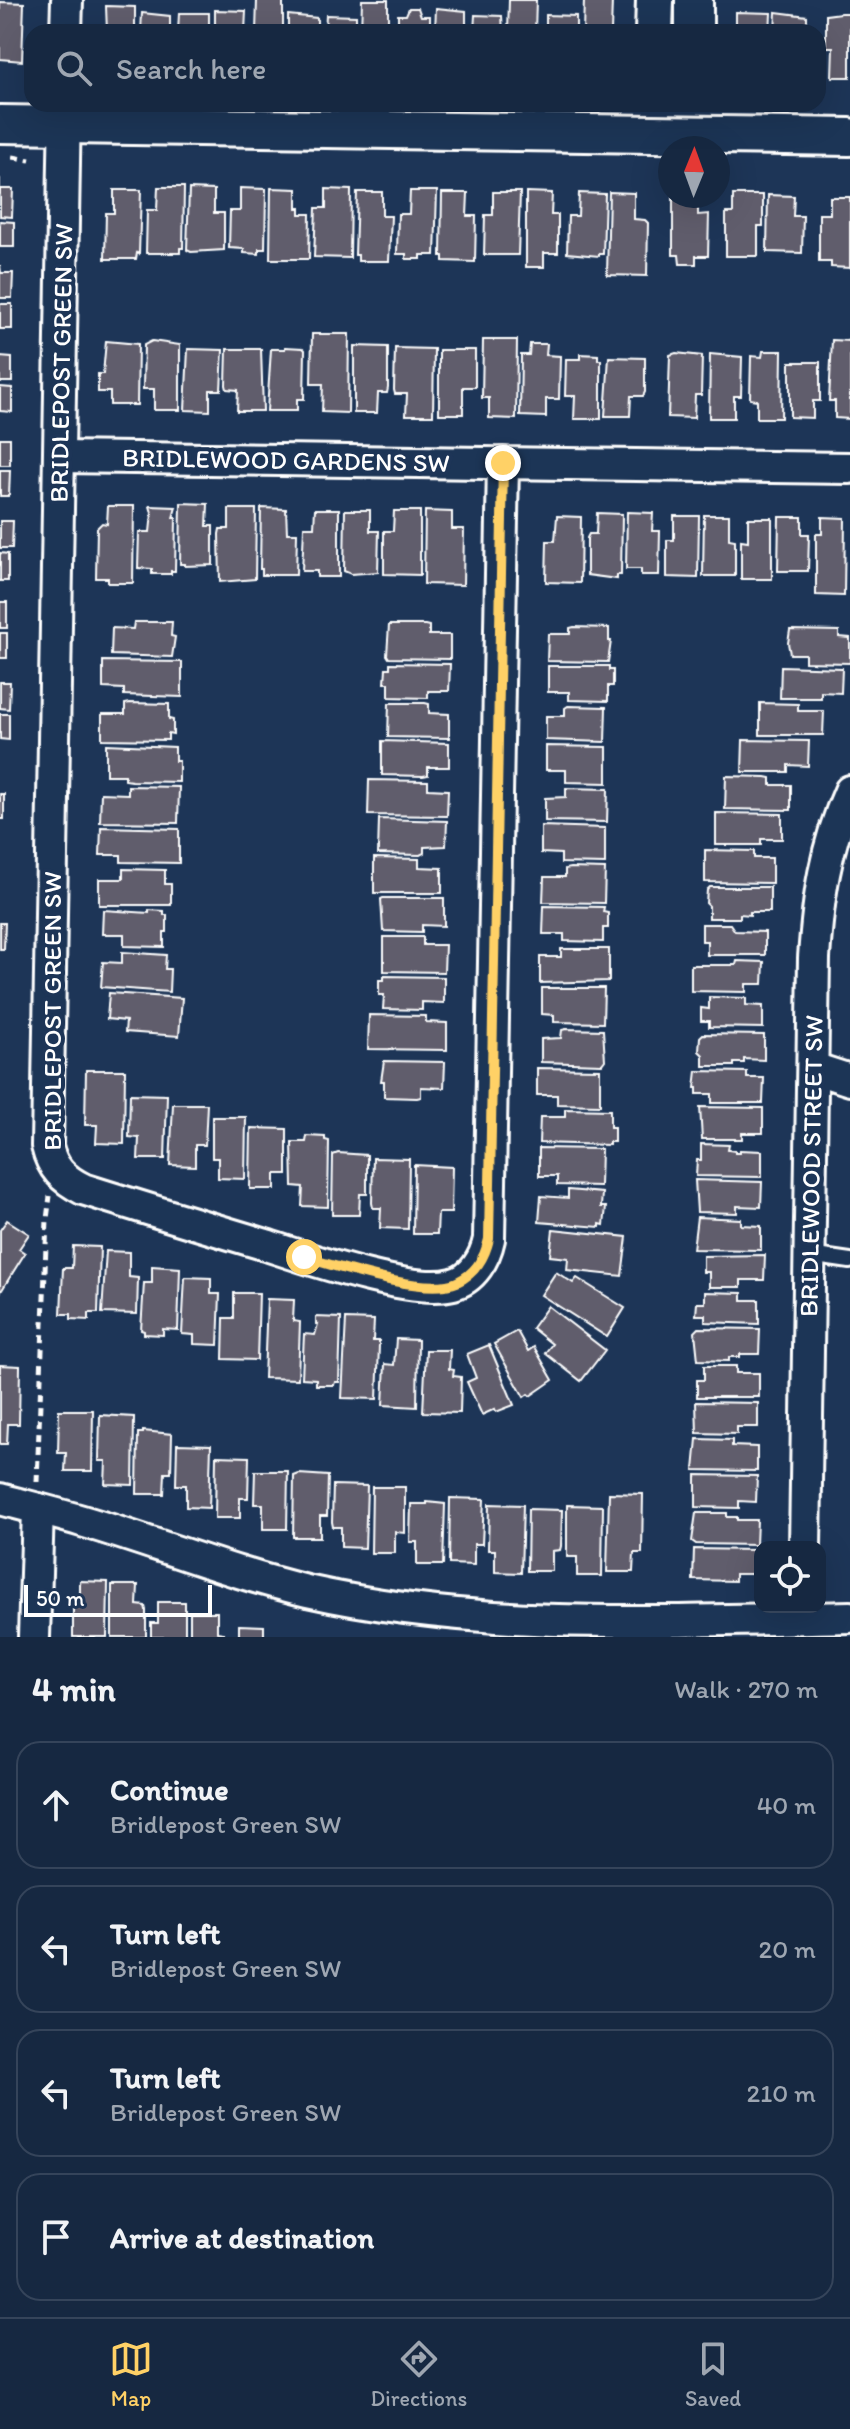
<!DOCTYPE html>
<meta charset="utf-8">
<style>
:root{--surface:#162841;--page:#23344c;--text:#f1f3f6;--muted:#9ea6b1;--line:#35445a;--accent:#ffd166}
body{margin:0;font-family:Itim,sans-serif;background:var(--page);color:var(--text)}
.controls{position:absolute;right:24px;bottom:24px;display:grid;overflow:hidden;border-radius:16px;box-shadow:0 8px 32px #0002}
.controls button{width:72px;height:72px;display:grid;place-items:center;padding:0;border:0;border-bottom:2px solid var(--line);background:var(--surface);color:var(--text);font:40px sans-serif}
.compass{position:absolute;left:658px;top:136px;width:72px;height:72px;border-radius:50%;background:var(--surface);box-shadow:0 8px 32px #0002;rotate:1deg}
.scale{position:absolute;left:24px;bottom:20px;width:188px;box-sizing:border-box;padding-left:8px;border:4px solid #fff;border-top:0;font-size:22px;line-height:28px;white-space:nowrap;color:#fff;-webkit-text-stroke:6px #1d3557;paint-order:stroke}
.stop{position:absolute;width:24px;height:24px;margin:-18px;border:6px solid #ffd166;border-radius:50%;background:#fff}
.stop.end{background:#ffd166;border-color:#fff;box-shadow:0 2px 8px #0008}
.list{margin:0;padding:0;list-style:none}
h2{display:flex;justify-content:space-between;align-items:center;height:104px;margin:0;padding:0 32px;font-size:34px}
h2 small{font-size:26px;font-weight:400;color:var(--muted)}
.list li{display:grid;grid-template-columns:52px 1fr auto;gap:24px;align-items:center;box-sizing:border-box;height:128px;margin:0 16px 16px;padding:0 16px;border:2px solid var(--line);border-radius:24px}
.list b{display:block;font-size:30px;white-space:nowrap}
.list p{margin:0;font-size:26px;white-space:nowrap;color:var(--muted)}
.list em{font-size:26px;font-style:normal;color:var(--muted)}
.icon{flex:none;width:44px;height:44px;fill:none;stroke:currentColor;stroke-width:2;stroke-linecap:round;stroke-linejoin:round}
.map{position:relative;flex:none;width:850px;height:1637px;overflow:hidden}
.search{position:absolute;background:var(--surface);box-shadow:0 8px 32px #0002;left:24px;right:24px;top:24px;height:88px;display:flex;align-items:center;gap:20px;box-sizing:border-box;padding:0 28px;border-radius:24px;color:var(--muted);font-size:30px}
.sheet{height:680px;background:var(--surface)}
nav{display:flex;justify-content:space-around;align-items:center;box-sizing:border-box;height:112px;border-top:2px solid var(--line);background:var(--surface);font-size:22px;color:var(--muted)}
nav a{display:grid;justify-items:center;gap:4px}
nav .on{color:var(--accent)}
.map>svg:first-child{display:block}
.building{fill:#615d6c;stroke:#fff;stroke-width:2}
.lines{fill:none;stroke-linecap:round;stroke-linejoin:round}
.service-casing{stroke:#fff;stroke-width:20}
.minor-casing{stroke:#fff;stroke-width:36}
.tertiary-casing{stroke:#fff;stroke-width:42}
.path{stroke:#fff;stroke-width:5;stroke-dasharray:8 6;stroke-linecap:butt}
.service{stroke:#1d3557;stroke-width:14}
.minor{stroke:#1d3557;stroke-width:30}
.tertiary{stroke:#1d3557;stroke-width:36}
.route{stroke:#ffd166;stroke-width:10}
.labels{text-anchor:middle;stroke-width:8;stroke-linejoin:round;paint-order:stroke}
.street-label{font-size:26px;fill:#fff;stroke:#1d3557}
</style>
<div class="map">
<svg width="850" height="1637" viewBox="0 0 850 1637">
<rect width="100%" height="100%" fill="#1d3557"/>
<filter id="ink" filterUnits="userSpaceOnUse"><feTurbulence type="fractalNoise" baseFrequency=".0125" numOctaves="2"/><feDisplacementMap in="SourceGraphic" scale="16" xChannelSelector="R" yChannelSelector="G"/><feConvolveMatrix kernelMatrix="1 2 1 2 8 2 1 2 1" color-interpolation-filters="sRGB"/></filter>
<g filter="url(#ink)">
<g class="building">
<polygon points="257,0 283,0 283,32 256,32"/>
<polygon points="362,0 388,0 388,32 361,32"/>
<polygon points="509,0 536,0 535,32 508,32"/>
<polygon points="584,0 612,0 611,32 583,32"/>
<polygon points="0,2 24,3 22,61 0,59"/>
<polygon points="106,6 135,7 135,32 107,32"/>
<polygon points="409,8 418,8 421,16 430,16 430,32 398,32 398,15 406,15"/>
<polygon points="436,8 466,11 466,32 435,32"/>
<polygon points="215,10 246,11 245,32 215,32"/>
<polygon points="736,12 771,13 770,32 736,32"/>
<polygon points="776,12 807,16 807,32 775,32"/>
<polygon points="142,13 170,16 170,32 141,32"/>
<polygon points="179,13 209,13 209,32 178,32"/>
<polygon points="841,13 850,13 850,77 832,77 833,47 826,47 826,15"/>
<polygon points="288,15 317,18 317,32 288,32"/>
<polygon points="326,15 356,16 356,32 325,32"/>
<polygon points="475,15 502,16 503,32 474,32"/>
<polygon points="546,15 576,16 576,32 546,32"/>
<polygon points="0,178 0,189 13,189 12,217 0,216"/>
<polygon points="158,187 184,187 183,248 180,248 180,253 146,253 147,210 157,210"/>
<polygon points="240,188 266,189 265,249 259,249 259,254 244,253 244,249 229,248 230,211 240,211"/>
<polygon points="271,188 297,189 297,208 300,208 300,214 310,214 309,259 270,259"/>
<polygon points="189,189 214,190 214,213 224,213 224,250 191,252 187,250"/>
<polygon points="326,189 351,190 350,258 314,257 316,208 326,208"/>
<polygon points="114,190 141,190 139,254 137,253 136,259 105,259 106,213 114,213"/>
<polygon points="410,191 437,191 435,255 421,255 421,259 406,259 406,254 397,254 398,214 409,214"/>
<polygon points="357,192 382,192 382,216 391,216 389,261 358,261 358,255 355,255"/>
<polygon points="493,192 520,192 518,255 484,255 485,215 493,215"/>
<polygon points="526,192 552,193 551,215 558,215 558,253 544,253 544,267 526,267"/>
<polygon points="609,192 634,193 634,219 645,220 648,223 647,276 607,275"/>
<polygon points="442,193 468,193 467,216 476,216 475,262 443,261 443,256 441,256"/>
<polygon points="579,193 605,194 603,254 599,254 599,256 567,253 568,216 578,216"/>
<polygon points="733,195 763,195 763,226 758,226 758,256 726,256 726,213 733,213"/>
<polygon points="768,195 794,196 793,216 803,216 802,253 767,252"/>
<polygon points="673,196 698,196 698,215 709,214 708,256 696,256 696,264 680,264 679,255 673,255"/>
<polygon points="830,197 850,197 850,268 831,267 831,262 819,262 819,214 830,214"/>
<polygon points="0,221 14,222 14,247 0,247"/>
<polygon points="0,265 1,273 13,273 12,298 0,298"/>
<rect x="0" y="304" width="12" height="25"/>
<polygon points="312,334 349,334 348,413 322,412 323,384 311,384"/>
<polygon points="483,340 517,340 516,419 489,418 489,398 482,398"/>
<polygon points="832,340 850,341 850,419 835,418 835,401 829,401"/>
<polygon points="106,341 138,344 137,405 110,405 110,392 98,392 98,374 103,374"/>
<polygon points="152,341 180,345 180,410 154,410 154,389 143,389 144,345"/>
<polygon points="530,344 547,344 546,355 560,356 559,399 546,399 546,417 520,416 521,355 529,355"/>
<polygon points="354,346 388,347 388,388 387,393 378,393 377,413 354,413"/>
<polygon points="285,347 303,348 305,350 304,399 297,399 297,411 267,411 271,349 285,349"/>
<polygon points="395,348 434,349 433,415 406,415 407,394 395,394 394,390"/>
<polygon points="188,349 223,350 221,390 210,390 210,411 185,410"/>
<polygon points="227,349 261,349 263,411 237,411 238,390 227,389 226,385"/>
<polygon points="439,350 475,350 475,387 463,387 463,414 439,414"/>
<polygon points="763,351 782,351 781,418 757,418 757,400 750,399 751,356 762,357"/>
<polygon points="676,353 702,356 701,395 695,395 694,418 668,417 670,355"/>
<polygon points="580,354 598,355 598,360 601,360 601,419 574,419 575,396 565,396 566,359 580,359"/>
<polygon points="710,354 742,357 741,396 734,396 734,418 709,418"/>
<polygon points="0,357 12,358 12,382 0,382"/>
<polygon points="609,357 645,358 645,392 643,396 631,396 630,416 605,416"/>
<polygon points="790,362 820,362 820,401 813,401 813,418 790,417"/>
<polygon points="0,387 12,388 12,412 0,411"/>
<rect x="0" y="438" width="10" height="27"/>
<polygon points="0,470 10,470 9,496 0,496"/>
<polygon points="181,503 208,504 207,526 213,526 213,565 185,566 185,564 180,564"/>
<polygon points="108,506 134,506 133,583 108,583 108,578 96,578 97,528 102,523 107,524"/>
<polygon points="150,506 176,507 173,518 176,518 175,571 171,571 171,574 152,574 152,569 138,568 139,532 150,532 152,513"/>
<polygon points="261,508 286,509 287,533 297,533 296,575 262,575 262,569 260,569"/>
<polygon points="229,509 256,509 255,579 220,582 219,534 220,529 229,529"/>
<polygon points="315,509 339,509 339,577 317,577 317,571 302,571 304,527 314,527"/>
<polygon points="345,510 370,510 370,531 379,531 378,572 351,574 344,571"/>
<polygon points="394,511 420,511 420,575 384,574 384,531 393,531"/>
<polygon points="425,511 452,512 452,529 464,529 463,585 424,584"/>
<polygon points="627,512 653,513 652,531 660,531 659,575 641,575 641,569 626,569"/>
<polygon points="597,513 622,514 621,575 617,575 617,579 587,575 587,538 589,534 596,534"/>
<polygon points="704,515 729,515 729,539 735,540 735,576 703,576"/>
<polygon points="557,516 581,517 580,583 546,582 547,541 555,541"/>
<polygon points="674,516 699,516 698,578 667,577 667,540 674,540"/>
<polygon points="779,517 802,517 802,534 809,534 808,571 778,571"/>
<polygon points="822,517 845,518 844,596 816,595 816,534 822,534"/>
<polygon points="748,518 772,518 772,579 741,579 741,540 748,541"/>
<polygon points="0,521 13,521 12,548 0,548"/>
<polygon points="0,553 8,554 8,581 0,581"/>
<rect x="0" y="602" width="7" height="26"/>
<polygon points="134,622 172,622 171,636 175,637 172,657 111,655 112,628 133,629"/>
<polygon points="389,625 425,625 429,626 429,635 450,635 450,659 389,658 387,655"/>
<polygon points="574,627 609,628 609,641 611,641 608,662 547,661 548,634 570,634 570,628"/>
<polygon points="790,630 839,631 839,637 850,638 850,663 805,662 805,654 790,654 788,643"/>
<rect x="0" y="633" width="7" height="25"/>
<polygon points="103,661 182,662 182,697 124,695 124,689 103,688"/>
<polygon points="390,663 450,664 449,691 428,691 428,698 389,697 389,683 385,683 386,668 390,668"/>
<polygon points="548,666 609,666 609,670 613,670 613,686 608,686 608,701 569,700 569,692 548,692"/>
<polygon points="781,666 842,668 841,693 821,692 821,698 780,698"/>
<polygon points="0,682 10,682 9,709 0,708"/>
<polygon points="130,703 169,704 169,719 173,720 173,734 168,733 168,740 102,739 102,714 125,714 125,704"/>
<polygon points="389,703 425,703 429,704 429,713 449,714 449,738 388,737"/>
<polygon points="760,703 798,704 798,711 824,711 823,735 760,735"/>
<polygon points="568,706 606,707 605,742 546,740 546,716 565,716 565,708"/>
<polygon points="0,714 9,714 9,740 0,739"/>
<polygon points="743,740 809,741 808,766 788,765 788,772 742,772"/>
<polygon points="382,741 449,743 449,767 428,767 428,775 423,776 382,775"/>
<polygon points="106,744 175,747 175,761 179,761 179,782 132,781 125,780 125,775 106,775"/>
<polygon points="546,746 607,747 607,783 566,782 566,770 546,770"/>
<polygon points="726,776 766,777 771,778 771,785 791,785 791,810 725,809"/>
<polygon points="369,780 428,781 428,789 448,790 447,816 368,815"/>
<polygon points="128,786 179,787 178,823 100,822 101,793 128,794"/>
<polygon points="566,788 608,789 607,822 545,821 545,798 566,797"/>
<rect x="0" y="794" width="4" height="25"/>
<polygon points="716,813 782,814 782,839 761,839 761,845 716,845"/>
<polygon points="379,819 447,821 446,846 424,847 424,853 420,855 378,854"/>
<polygon points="541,826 605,828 605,864 561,863 561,854 541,853"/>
<polygon points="101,827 179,829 179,863 121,862 121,855 100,855"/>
<polygon points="705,850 754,851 754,858 772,858 772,883 705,882"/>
<polygon points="374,858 419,859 419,867 442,868 442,893 374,893"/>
<polygon points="570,868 605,869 604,903 543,902 544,877 565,877 565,869"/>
<polygon points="123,869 165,870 165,884 171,884 171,905 99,905 99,879 123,879"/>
<polygon points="710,887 770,887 770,912 750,912 750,915 740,914 740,918 709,918 709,906 706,903 707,890"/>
<polygon points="383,898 444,898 444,926 422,925 422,932 383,931 381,899"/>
<polygon points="544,906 604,907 603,912 608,913 608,928 603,928 603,942 564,941 564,934 543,934"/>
<polygon points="103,910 149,913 149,910 164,911 164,915 167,915 167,932 164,932 164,947 124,946 124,934 102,934"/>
<polygon points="0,923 5,923 4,949 0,949"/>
<polygon points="702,924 730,924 735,931 765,932 765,955 707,955 707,941 702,941"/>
<polygon points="384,937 423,937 423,945 445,945 444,972 384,971"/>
<polygon points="561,949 609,949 609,981 540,983 540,957 561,957"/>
<polygon points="122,952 166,955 165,969 170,969 169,992 101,987 103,962 122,963"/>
<polygon points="737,961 764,962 763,984 746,984 746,992 691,991 691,965 736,965"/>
<polygon points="384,976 444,977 444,1003 422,1002 422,1010 383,1009 384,995 379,995 379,980 384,980"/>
<polygon points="542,988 604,988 603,1023 554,1022 554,1015 542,1014"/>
<polygon points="109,993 182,998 179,1036 125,1032 126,1021 107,1019"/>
<polygon points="709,997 746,998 746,1005 763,1006 763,1028 709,1027 709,1021 701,1021 701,1008 709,1009"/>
<polygon points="369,1015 426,1016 426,1022 447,1023 447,1050 368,1049"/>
<polygon points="566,1029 603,1030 605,1060 602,1064 541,1062 541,1039 561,1038 562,1030"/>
<polygon points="703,1034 764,1035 764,1060 744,1059 744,1063 734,1063 734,1066 703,1066 703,1055 699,1051 700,1037"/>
<polygon points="384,1061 445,1062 444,1088 421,1087 421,1097 417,1098 384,1097 384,1081 381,1081"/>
<polygon points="537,1068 600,1069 600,1105 557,1104 557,1095 537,1095"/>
<polygon points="86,1070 125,1070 124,1144 96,1143 97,1125 85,1125"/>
<polygon points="697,1071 747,1072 747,1078 764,1078 763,1103 712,1103 712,1094 697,1094 697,1088 695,1088"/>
<polygon points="130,1094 167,1095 165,1159 138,1159 139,1138 129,1137"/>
<polygon points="173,1104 207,1104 205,1145 195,1145 195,1166 170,1165"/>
<polygon points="700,1107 763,1108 763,1133 742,1133 742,1139 702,1139"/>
<polygon points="565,1109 610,1110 610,1127 614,1127 614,1142 609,1142 609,1145 539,1143 540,1117 565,1117"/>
<polygon points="212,1117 246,1117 245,1179 218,1178 218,1158 212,1158"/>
<polygon points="251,1128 287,1129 287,1174 275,1174 275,1189 250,1189"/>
<polygon points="307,1136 325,1137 325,1140 329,1141 328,1207 302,1206 303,1187 293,1186 292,1142 306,1142"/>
<polygon points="701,1144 729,1145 728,1150 735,1151 735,1153 740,1153 740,1150 762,1151 762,1177 696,1176 697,1160 701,1160"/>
<polygon points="539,1148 601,1149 600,1186 557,1185 557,1176 539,1176"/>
<polygon points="338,1153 367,1155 367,1194 360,1194 359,1215 332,1215 333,1155"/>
<polygon points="373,1158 409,1159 408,1229 380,1228 381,1208 373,1208 372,1203"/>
<polygon points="414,1165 452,1167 451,1213 438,1213 437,1234 413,1234"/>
<polygon points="695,1180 762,1182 761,1207 737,1206 737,1213 697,1212"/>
<polygon points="568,1190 602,1193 601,1207 606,1207 604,1225 600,1224 600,1227 539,1222 541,1196 568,1198"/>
<polygon points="697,1217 741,1219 741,1225 761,1226 761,1250 693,1249"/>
<polygon points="7,1220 29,1234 19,1249 25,1253 0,1293 0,1230"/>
<polygon points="553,1229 627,1237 622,1276 567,1270 568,1258 550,1256"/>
<polygon points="73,1246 100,1247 98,1313 89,1313 89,1320 71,1319 71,1314 61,1314 63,1268 72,1268"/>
<polygon points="106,1251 129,1252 129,1277 138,1278 137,1314 102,1313"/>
<polygon points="765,1255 764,1280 741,1280 741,1287 709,1287 709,1272 703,1272 703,1256"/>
<polygon points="152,1266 180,1268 178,1330 163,1329 163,1335 144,1334 144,1331 141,1330 144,1283 152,1283"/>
<polygon points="556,1272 573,1283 577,1278 625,1308 607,1337 541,1295"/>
<polygon points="185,1277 211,1278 211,1294 220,1294 218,1345 194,1344 194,1335 182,1334"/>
<polygon points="705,1292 742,1293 742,1300 759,1300 759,1324 705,1322 705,1315 696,1315 697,1303 705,1303"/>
<polygon points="234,1293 259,1293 257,1360 223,1359 224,1318 234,1318"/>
<polygon points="267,1299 294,1300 293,1321 300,1322 298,1379 264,1378"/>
<polygon points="548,1306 605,1350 581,1381 545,1353 552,1344 532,1328"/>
<polygon points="316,1317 341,1318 339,1382 335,1382 334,1385 316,1385 316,1379 302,1378 304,1334 315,1335 318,1324 316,1324"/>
<polygon points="346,1319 374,1320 373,1341 379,1341 379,1345 377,1399 342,1398"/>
<polygon points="699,1328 760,1329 759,1354 740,1354 740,1357 729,1357 729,1361 698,1360 695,1332"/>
<polygon points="517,1331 528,1351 534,1347 553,1380 530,1396 528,1394 524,1397 494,1344"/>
<polygon points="396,1339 418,1340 417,1407 383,1405 385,1364 394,1365"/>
<polygon points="489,1345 514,1405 496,1412 495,1409 482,1415 467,1382 476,1378 467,1354"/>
<polygon points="426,1350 450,1350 449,1369 454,1370 453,1376 461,1377 460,1413 423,1412"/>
<polygon points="0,1365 20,1366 19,1424 8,1424 7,1444 0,1444"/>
<polygon points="704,1366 736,1366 736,1373 759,1373 759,1397 697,1397 697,1380 704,1380"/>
<polygon points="696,1402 758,1403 758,1427 737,1427 737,1434 697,1433"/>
<polygon points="59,1410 93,1410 92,1471 65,1471 66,1453 58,1453"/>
<polygon points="100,1415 134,1417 133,1485 105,1484 106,1461 99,1461"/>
<polygon points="143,1431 172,1434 171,1473 165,1473 164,1494 137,1494 138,1433 143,1433"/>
<polygon points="697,1439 732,1440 732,1446 757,1447 757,1471 694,1470"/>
<polygon points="177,1444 211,1445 209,1508 186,1507 186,1485 176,1485"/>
<polygon points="216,1456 249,1457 248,1498 240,1498 240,1518 215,1518"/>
<polygon points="255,1471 288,1471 287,1529 263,1529 263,1504 254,1504"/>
<polygon points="299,1474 328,1476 327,1516 320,1516 320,1537 293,1537 294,1476"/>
<polygon points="696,1475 757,1476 756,1502 739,1501 739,1508 696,1507"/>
<polygon points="333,1485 367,1486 365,1548 341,1547 341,1527 333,1527 332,1522"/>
<polygon points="372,1487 405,1487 405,1533 395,1532 395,1553 371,1553"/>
<polygon points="609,1493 643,1494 642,1553 634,1553 633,1572 607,1572"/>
<polygon points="450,1498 484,1499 482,1544 474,1544 474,1565 449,1564"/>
<polygon points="427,1502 445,1504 443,1565 417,1565 417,1542 410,1542 411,1504 427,1504"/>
<polygon points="489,1504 523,1505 521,1573 495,1572 495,1550 488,1550"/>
<polygon points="567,1505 603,1506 602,1576 577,1576 577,1557 567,1557"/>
<polygon points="528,1509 562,1510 561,1546 560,1550 552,1551 552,1571 527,1571"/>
<polygon points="696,1513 727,1513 727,1517 737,1517 737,1520 757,1520 756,1545 696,1544 692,1541"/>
<polygon points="694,1549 754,1550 754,1574 735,1574 735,1581 693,1580"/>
<polygon points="80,1581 108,1582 107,1637 73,1637 73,1602 80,1602"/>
<polygon points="112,1585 138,1585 137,1605 145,1606 146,1610 146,1637 112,1637"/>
<polygon points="158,1602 185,1602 185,1637 151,1637 151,1623 158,1623"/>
<polygon points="190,1612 217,1612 217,1632 224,1633 224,1637 190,1637"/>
<polygon points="239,1625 264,1626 264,1637 239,1637"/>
</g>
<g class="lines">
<defs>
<polyline id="service" points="809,1255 850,1261"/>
<g id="minor">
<polyline points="66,32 67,0"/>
<path d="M65 104 47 1146C52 1168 63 1179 83 1189 143 1208 203 1226 263 1244 306 1258 411 1295 453 1284 473 1279 485 1258 489 1239L503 463"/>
<polyline points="59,457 850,468"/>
<polyline points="813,1068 850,1080"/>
<path d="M0 1499C27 1506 55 1513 82 1521 157 1543 231 1573 307 1591 485 1631 669 1621 850 1617"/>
<path d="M805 1547 814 958C818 898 825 847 850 791"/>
<polyline points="34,1637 38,1509"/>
</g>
<g id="tertiary">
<polyline points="654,32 655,0"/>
<polyline points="694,32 694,0"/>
<polyline points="0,124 850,137"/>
</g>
</defs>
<use href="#service" class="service-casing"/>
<use href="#minor" class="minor-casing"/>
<use href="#tertiary" class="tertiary-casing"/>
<g class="path">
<polyline points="13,157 30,160"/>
<polyline points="37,1482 47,1219 50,1196"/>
</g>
<use href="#service" class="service"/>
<use href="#minor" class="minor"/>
<use href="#tertiary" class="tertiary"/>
</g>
</g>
<g class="lines" filter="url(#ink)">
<path class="route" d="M304 1257C338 1267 426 1296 457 1282 475 1274 485 1257 489 1239L503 463"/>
</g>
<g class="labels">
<g class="street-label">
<text transform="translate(61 363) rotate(-89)" y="9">BRIDLEPOST GREEN SW</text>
<text transform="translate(286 460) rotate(1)" y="9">BRIDLEWOOD GARDENS SW</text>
<text transform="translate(52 1011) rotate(-90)" y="9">BRIDLEPOST GREEN SW</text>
<text transform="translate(811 1166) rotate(-89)" y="9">BRIDLEWOOD STREET SW</text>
</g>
</g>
</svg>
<div class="controls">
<button><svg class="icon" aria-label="locate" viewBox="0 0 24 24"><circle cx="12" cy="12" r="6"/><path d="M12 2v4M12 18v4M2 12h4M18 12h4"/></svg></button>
</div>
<svg class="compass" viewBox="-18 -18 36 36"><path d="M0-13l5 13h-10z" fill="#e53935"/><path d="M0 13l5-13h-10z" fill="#9ea6b1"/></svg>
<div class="scale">50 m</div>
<div class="stop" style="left:304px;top:1257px"></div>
<div class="stop end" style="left:503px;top:463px"></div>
<div class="search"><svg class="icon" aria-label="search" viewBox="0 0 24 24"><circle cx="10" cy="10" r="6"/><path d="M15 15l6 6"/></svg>Search here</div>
</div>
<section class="sheet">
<h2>4 min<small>Walk · 270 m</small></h2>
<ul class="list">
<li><svg class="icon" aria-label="ahead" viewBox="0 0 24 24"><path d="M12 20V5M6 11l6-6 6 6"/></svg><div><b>Continue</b><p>Bridlepost Green SW</p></div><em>40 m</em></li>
<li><svg class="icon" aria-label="left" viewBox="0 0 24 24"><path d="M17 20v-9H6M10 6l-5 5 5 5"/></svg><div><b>Turn left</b><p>Bridlepost Green SW</p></div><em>20 m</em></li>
<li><svg class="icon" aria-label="left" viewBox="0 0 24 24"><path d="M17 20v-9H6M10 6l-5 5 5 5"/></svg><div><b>Turn left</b><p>Bridlepost Green SW</p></div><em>210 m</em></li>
<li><svg class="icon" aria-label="arrive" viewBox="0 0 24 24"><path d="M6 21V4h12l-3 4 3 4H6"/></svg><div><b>Arrive at destination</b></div></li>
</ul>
</section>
<nav>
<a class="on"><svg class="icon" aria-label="map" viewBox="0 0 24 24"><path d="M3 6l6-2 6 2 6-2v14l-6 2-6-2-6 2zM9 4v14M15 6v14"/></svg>Map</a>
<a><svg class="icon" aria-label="directions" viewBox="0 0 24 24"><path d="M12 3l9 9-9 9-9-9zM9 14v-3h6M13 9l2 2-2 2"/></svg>Directions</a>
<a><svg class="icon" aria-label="saved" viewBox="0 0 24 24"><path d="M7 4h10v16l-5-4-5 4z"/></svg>Saved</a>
</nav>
